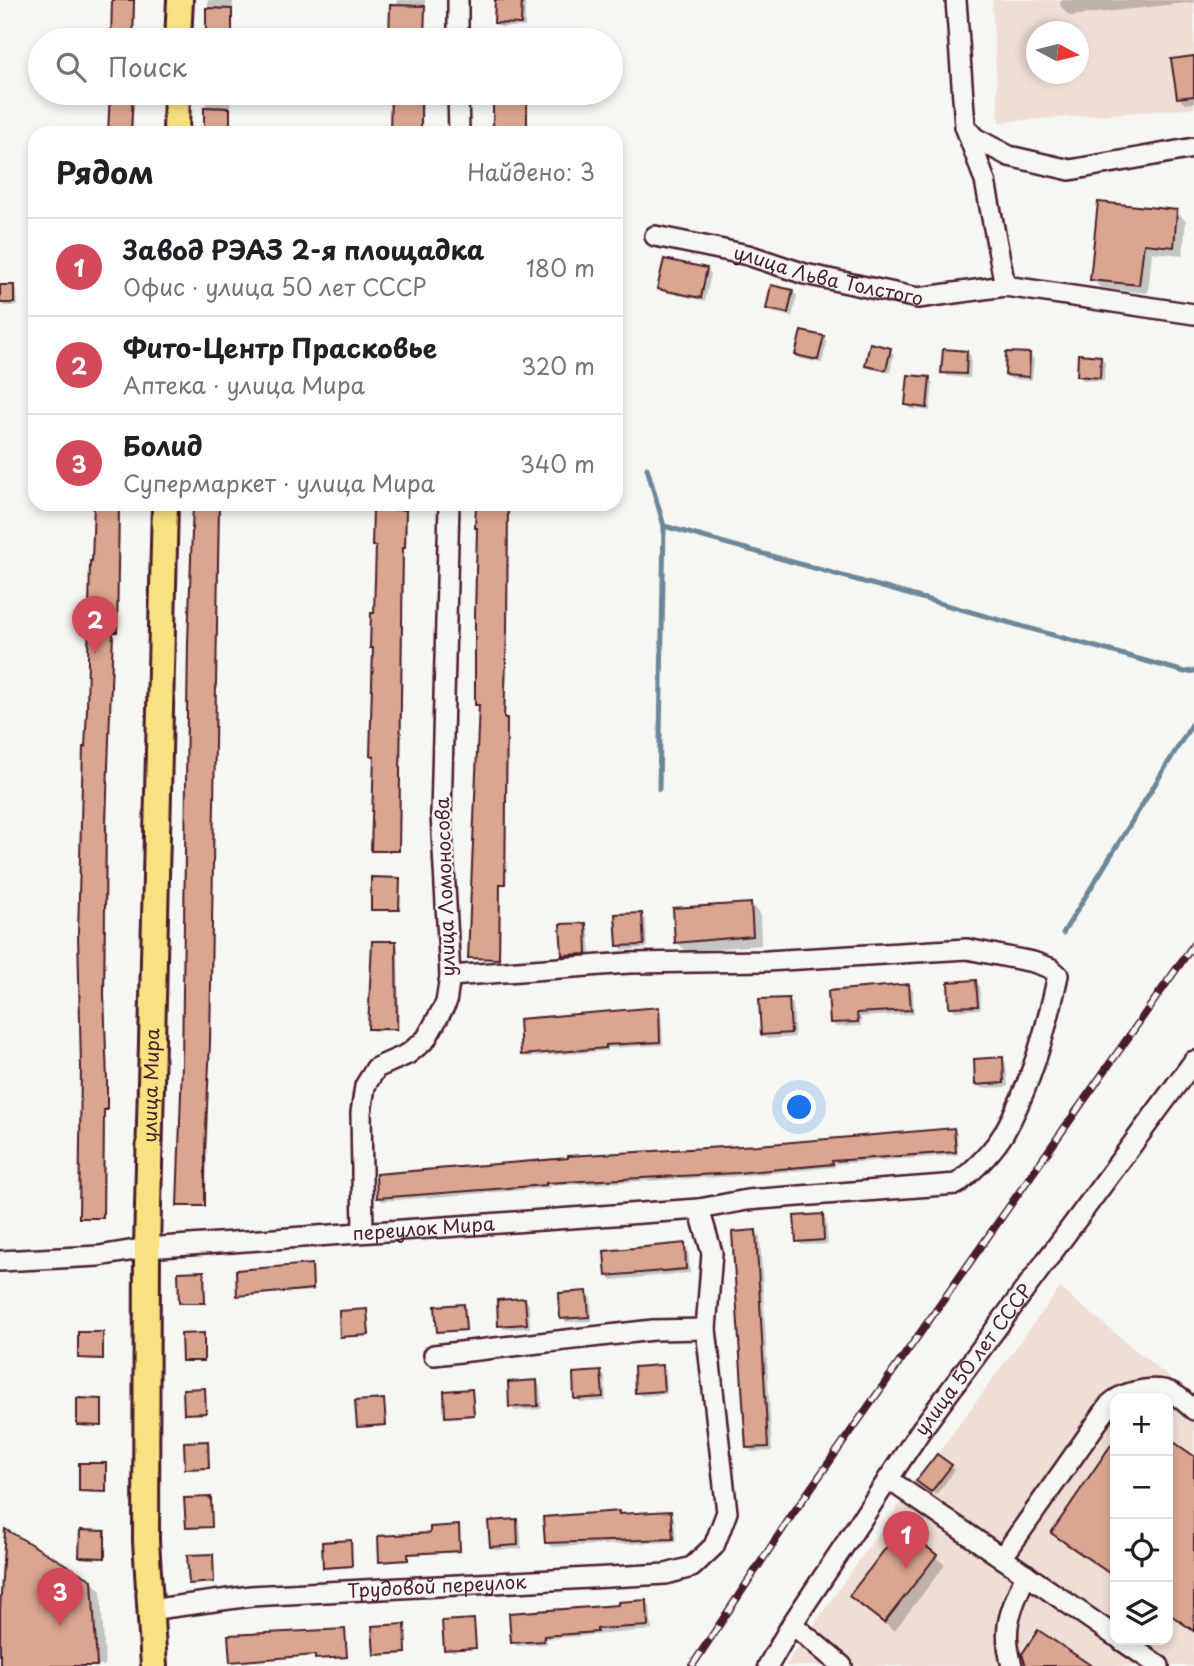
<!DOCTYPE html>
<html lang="ru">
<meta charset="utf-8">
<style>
:root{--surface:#fff;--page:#f2f2f2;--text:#202124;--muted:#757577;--line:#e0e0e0;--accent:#d1495b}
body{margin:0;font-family:"Playpen Sans",sans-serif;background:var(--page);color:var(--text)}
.controls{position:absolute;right:21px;bottom:21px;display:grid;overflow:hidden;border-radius:14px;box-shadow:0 4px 10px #0003}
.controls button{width:63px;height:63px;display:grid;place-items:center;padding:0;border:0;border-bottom:2px solid var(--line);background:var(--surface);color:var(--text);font:35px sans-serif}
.compass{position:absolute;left:1026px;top:21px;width:63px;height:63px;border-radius:50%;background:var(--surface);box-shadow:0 4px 10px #0003;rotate:97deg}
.you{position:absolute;left:800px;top:1108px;width:24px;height:24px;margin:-18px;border:5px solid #fff;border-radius:50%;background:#1a73e8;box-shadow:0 0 0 10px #1a73e833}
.badge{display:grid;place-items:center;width:46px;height:46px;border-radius:50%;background:var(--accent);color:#fff;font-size:23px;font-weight:700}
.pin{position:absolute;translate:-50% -58px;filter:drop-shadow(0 2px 4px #0008)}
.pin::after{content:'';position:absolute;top:37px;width:24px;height:21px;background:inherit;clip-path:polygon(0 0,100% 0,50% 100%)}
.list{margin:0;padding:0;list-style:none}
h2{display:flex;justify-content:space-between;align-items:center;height:91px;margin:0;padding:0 28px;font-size:30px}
h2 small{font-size:23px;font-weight:400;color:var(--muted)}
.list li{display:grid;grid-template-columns:46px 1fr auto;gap:21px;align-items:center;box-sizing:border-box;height:98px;padding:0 28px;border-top:2px solid var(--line)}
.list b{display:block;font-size:26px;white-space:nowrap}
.list p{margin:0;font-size:23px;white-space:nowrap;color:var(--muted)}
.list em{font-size:23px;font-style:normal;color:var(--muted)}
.icon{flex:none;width:38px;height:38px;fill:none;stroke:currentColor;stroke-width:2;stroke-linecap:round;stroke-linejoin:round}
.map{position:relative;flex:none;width:1194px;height:1666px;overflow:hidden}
.search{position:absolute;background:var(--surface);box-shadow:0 4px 10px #0003;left:28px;top:28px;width:595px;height:77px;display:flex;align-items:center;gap:18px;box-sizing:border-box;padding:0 24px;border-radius:38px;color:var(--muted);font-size:26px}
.panel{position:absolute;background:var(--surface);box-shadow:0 4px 10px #0003;left:28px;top:126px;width:595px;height:385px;border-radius:21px}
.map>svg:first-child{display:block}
.built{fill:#eeded4;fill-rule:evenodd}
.shadow{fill:#0003}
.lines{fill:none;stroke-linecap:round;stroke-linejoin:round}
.stream{stroke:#6c8798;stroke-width:5}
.building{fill:#daa68f;stroke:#4a1f2b;stroke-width:2}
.minor-casing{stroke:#4a1f2b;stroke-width:24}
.major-casing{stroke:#4a1f2b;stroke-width:30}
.minor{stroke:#f6f6f2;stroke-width:19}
.major{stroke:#f9e181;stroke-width:24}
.rail-casing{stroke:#4a1f2b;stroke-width:8}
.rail{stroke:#f6f6f2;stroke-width:5;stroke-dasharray:16;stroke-linecap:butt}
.labels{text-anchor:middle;stroke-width:5;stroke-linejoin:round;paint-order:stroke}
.street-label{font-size:19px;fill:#4a1f2b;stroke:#f6f6f2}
</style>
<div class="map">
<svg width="1194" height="1666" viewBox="0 0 1194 1666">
<rect width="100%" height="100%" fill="#f6f6f2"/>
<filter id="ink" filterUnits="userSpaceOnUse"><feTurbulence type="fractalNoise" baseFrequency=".0143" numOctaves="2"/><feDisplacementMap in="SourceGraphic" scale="14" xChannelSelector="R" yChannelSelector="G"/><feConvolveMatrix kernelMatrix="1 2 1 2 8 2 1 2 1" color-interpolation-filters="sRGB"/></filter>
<g filter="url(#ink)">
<g class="built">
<path d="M992 0H1194V108L999 122ZM1036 32H1078V74H1036Z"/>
<path d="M1060 1288 1194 1398V1666H785L870 1545ZM1115 1398H1168V1640H1115Z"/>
</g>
<g class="shadow">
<polygon points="114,0 135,0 135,40 113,40"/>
<polygon points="208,0 233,0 232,40 207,40"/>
<polygon points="397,0 425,0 424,40 391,40 392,7 397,7"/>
<polygon points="496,0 525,0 525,27 500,27 496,23"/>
<polygon points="1060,0 1194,0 1194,2 1070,16 1061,7"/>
<polygon points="1194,58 1194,103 1185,104 1178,97"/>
<polygon points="111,93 134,93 133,133 110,133"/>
<polygon points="206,93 231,93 229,133 206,133"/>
<polygon points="391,93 423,93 422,133 391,133"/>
<polygon points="494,93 527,93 528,133 494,133"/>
<polygon points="1177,212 1186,221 1183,255 1152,252 1148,293 1101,288 1092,279"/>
<polygon points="707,269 711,274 705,301 664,292 659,288"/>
<polygon points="0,287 13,287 17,291 18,306 4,306 0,302"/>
<polygon points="793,291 797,296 792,317 772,312 768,308"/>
<polygon points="823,337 827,341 822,363 801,359 797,355"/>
<polygon points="890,350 894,354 890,373 871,369 867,365"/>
<polygon points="967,352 971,356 970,378 947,376 943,372"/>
<polygon points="1029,355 1034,359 1032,380 1011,379 1006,374"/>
<polygon points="1101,357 1105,362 1104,381 1083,380 1079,376"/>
<polygon points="929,379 933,383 930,411 911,409 906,405"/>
<polygon points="96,504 120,504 117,633 114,633 108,778 105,997 108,1085 108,1111 105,1111 104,1219 81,1217 80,933"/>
<polygon points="194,504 220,504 206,1207 179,1205"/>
<polygon points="378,504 407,504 406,547 404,547 400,852 373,850 376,757 372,755 372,647 376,615 378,547 374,545"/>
<polygon points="478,504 508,504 508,631 505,720 508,722 506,885 501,885 500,960 470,958 481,706 477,704"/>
<polygon points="399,879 400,911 374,911 372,909"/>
<polygon points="751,904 760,913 761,945 686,951 677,942"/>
<polygon points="641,915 646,919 647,948 623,950 619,945"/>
<polygon points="585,925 589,929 591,957 568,959 563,954"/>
<polygon points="396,943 398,946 399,1031 372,1031 370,1028"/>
<polygon points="975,982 980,986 981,1009 955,1011 951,1007"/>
<polygon points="908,986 913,990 914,1014 861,1017 861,1026 836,1027 832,1023"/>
<polygon points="789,1000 793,1004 795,1037 767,1039 762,1034"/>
<polygon points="658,1009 661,1012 663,1045 608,1048 608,1051 526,1057 523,1054"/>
<polygon points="1002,1059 1006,1063 1008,1087 981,1088 977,1084"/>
<polygon points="954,1130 957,1133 958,1155 835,1164 835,1167 741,1176 549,1186 549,1188 382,1201 379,1198 758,1147"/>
<polygon points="822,1216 826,1220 828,1244 802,1245 797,1241"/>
<polygon points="756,1232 760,1236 772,1451 752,1452 748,1448"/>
<polygon points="684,1245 688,1249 690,1273 612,1280 608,1276"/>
<polygon points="311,1265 314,1291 239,1295"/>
<polygon points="203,1273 206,1304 182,1304 180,1303"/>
<polygon points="587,1293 591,1297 592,1321 566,1322 562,1318"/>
<polygon points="525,1300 529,1304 530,1328 504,1329 500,1325"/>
<polygon points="463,1306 466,1331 440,1332 438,1331"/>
<polygon points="367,1311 370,1336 344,1337 342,1336"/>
<polygon points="103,1334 104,1360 81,1359 80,1358"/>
<polygon points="203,1335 205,1362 185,1362 184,1361"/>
<polygon points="662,1367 666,1371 667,1394 641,1396 637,1392"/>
<polygon points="601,1373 605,1377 606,1401 580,1402 576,1398"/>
<polygon points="536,1382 540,1386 542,1409 515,1411 511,1407"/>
<polygon points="204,1390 206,1414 187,1415 186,1413"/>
<polygon points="472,1391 475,1416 448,1418 447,1416"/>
<polygon points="102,1400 103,1427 80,1426 78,1424"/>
<polygon points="384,1401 387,1426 360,1427 359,1426"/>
<polygon points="1168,1440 1194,1459 1194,1633 1168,1614"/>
<polygon points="1115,1442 1115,1578 1062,1542 1053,1533"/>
<polygon points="207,1443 210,1469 188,1470 187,1468"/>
<polygon points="106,1465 107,1493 82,1492 81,1491"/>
<polygon points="951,1466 955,1470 936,1495 923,1485"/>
<polygon points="210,1499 213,1528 189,1529 188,1527"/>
<polygon points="618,1513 621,1516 670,1513 674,1517 676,1542 551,1547 547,1542"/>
<polygon points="516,1521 520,1526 522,1549 496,1550 492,1546"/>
<polygon points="457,1527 458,1552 409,1555 409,1561 381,1561 432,1534"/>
<polygon points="902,1529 945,1565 894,1631 851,1596"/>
<polygon points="105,1533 106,1559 83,1558 81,1557"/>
<polygon points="350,1542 353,1567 327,1569 325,1567"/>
<polygon points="212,1555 215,1583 192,1585 190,1583"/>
<polygon points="91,1581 101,1591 105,1666 0,1666 0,1607"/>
<polygon points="646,1602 650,1606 652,1630 547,1639 547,1644 517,1646 513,1642 620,1607"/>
<polygon points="473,1620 477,1649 447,1650 445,1649"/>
<polygon points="404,1625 407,1654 377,1656 376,1654"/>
<polygon points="344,1631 347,1658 319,1660 317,1656 231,1661"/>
</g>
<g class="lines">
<g class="stream">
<polyline points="647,468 664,526 659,789"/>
<polyline points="664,526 1185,672 1194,671"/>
<polyline points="1063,933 1194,721"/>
</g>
</g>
<g class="building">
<polygon points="112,0 134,0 133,40 111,40"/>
<polygon points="495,0 522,0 521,24 494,23"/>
<polygon points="390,5 425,6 424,40 389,40"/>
<polygon points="206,8 232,9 232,37 206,36"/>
<polygon points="1194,56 1194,96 1177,98 1171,59"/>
<polygon points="110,93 133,93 131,132 108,132"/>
<polygon points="391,93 421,93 421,133 390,133"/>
<rect x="493" y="93" width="34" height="40"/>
<polygon points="204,107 230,108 230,133 204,133"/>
<polygon points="1098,202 1177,210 1174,247 1144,244 1139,285 1090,280"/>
<polygon points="664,259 707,268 701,298 657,289"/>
<rect x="0" y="285" width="14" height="18"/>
<polygon points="771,285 793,290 788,313 766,309"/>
<polygon points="801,331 824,336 818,360 795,355"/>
<polygon points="870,343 891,348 886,370 865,366"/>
<polygon points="943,349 967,351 966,374 941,373"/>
<polygon points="1006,352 1030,353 1029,377 1005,375"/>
<polygon points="1078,354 1101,356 1100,378 1077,376"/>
<polygon points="908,375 930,377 927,408 905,405"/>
<polygon points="94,504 119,504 117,632 113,632 106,821 104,994 107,1082 107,1110 104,1110 103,1218 79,1218 81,1067 78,933 83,747 85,747 87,710 90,561 92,561"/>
<polygon points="193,504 219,504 210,1043 205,1149 205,1206 177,1206 182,1064 188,642"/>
<polygon points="476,504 508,504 507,629 504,718 507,718 505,884 500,884 499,959 468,958 479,705 475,705 475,617 477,528 475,528"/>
<polygon points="373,509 406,510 405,547 403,547 399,851 371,851 374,756 370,756 373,648 370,648 371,613 374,613 376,546 372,546"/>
<polygon points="371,877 400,878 399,910 371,910"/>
<polygon points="751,903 753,936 675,943 673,908"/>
<polygon points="642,913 644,945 617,946 615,914"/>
<polygon points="586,923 587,954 562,955 560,924"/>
<polygon points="372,941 396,941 397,1029 368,1029"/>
<polygon points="976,980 978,1006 949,1007 948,982"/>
<polygon points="909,984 911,1010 857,1013 858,1022 830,1023 828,991"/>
<polygon points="789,998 791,1033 761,1035 759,999"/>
<polygon points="659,1007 660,1042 606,1045 606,1048 521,1055 519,1019"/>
<polygon points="1003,1057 1004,1083 975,1085 974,1059"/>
<polygon points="954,1128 956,1152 832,1161 833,1164 737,1173 546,1183 546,1185 377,1198 376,1174 568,1158 568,1156 758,1145"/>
<polygon points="823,1214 824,1240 796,1242 794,1216"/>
<polygon points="756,1230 768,1447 746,1448 732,1232"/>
<polygon points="685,1243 686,1269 606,1276 604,1251"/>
<polygon points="312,1264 313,1289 237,1296 236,1270"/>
<polygon points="204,1271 205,1303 179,1303 178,1272"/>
<polygon points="587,1291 589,1317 560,1319 559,1293"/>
<polygon points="525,1298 527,1324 498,1326 497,1300"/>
<polygon points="464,1304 466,1330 437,1332 435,1306"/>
<polygon points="367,1309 369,1335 340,1337 339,1311"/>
<polygon points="78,1332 103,1332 103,1359 78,1358"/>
<polygon points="204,1333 204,1361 182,1361 181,1334"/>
<polygon points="662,1365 664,1391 635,1393 634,1367"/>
<polygon points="601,1371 603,1397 574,1399 573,1373"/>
<polygon points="537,1380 538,1406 509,1407 508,1382"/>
<polygon points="205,1388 206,1413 184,1414 183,1389"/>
<polygon points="472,1389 474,1415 445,1417 444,1391"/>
<polygon points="77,1398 102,1399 102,1426 77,1425"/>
<polygon points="384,1399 386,1425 357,1427 355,1401"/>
<polygon points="1168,1438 1194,1456 1194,1631 1168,1613"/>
<polygon points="1115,1439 1115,1577 1051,1533"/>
<polygon points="208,1441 209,1468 185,1469 184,1442"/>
<polygon points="937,1454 952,1465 931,1492 916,1481"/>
<polygon points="79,1463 106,1463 106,1492 79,1491"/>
<polygon points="211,1497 212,1527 186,1528 184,1498"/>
<polygon points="619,1511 619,1514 671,1511 673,1539 545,1543 543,1517"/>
<polygon points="517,1519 518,1545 490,1547 488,1521"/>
<polygon points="459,1525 460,1551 408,1554 408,1560 379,1562 378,1536 430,1533 430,1527"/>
<polygon points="902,1527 937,1555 884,1623 849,1596"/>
<polygon points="5,1529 92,1580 97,1666 0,1666 0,1611"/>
<polygon points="80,1530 105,1531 105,1558 79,1557"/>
<polygon points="351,1540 352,1566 323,1568 322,1542"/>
<polygon points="213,1554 214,1582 189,1584 187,1555"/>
<polygon points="647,1600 648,1626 597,1629 597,1632 544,1636 544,1641 511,1643 509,1613 618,1605 618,1602"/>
<polygon points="474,1619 476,1648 444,1650 442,1621"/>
<polygon points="405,1624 406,1653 374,1655 372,1626"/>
<polygon points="345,1629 347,1657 315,1659 315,1655 230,1662 228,1635"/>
<polygon points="1038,1630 1092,1666 1026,1666 1022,1654"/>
</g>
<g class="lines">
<defs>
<g id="minor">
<polyline points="458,0 458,40"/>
<polyline points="956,0 965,126 985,181 1005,286"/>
<polyline points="458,93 459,133"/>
<polyline points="966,128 975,138 1009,156 1070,170 1194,148"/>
<path id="s1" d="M655 236 748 255 805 274 918 298 1005 286 1194 314"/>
<polyline points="363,1232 361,1113 365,1086 376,1068 408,1054 426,1039 446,1003 450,976 441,814 449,504"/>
<path id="s2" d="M0 1261 99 1256 147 1248 699 1209 747 1200 957 1184C975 1169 992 1153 1004 1133 1031 1085 1047 1028 1058 975L1050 968 1033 962 967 949 767 961 629 963 450 976"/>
<polyline points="434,1355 653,1330 706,1329"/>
<path d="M1118 1398C1131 1391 1155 1386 1170 1392 1178 1395 1187 1404 1194 1410"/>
<polyline points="888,1479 1115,1636"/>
<polyline points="1002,1558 1110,1404 1115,1400"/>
<path id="s3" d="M149 1610 251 1596 666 1574 692 1567 714 1546 727 1512 706 1329 712 1253 699 1209"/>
<polyline points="792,1624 842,1666"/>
<polyline points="1121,1640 1159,1666"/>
<path id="s4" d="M768 1666 792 1624 921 1430 1194 1061"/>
<path d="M1012 1666C1001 1626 1011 1610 1026 1574"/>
</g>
<g id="major">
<polyline points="178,40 180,0"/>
<polyline points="176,133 177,93"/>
<path id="s5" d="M154 1666 146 1541 147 1248 165 504"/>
</g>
</defs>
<use href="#minor" class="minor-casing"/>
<use href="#major" class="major-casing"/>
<use href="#minor" class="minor"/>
<use href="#major" class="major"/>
<defs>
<polyline id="rail" points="692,1666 792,1515 1194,944"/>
</defs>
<use href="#rail" class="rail-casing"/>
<use href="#rail" class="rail"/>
</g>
</g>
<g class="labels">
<g class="street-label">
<text dy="7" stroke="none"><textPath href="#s1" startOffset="178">улица Льва Толстого</textPath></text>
<text transform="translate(445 887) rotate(-92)" y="7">улица Ломоносова</text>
<text dy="7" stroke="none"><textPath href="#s5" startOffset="581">улица Мира</textPath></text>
<text dy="7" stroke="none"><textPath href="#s2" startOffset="425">переулок Мира</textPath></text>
<text dy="7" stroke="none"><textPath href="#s4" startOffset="369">улица 50 лет СССР</textPath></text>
<text dy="7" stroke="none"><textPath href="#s3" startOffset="289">Трудовой переулок</textPath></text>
</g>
</g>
</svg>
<div class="controls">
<button>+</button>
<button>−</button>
<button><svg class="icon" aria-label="locate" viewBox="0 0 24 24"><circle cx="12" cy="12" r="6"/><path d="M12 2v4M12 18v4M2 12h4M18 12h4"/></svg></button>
<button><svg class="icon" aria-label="layers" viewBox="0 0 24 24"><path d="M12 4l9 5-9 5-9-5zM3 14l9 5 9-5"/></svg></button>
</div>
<svg class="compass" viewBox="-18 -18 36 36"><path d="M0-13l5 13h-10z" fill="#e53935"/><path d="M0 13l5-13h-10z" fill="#757577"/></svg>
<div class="you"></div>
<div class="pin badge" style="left:906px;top:1569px">1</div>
<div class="pin badge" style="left:95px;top:654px">2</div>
<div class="pin badge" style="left:60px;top:1626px">3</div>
<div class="search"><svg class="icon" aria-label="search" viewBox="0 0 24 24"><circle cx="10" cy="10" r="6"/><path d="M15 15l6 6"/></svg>Поиск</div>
<section class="panel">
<h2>Рядом<small>Найдено: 3</small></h2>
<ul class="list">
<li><span class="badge">1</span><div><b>Завод РЭАЗ 2-я площадка</b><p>Офис · улица 50 лет СССР</p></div><em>180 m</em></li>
<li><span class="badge">2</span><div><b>Фито-Центр Прасковье</b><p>Аптека · улица Мира</p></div><em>320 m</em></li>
<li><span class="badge">3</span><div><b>Болид</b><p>Супермаркет · улица Мира</p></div><em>340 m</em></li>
</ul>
</section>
</div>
